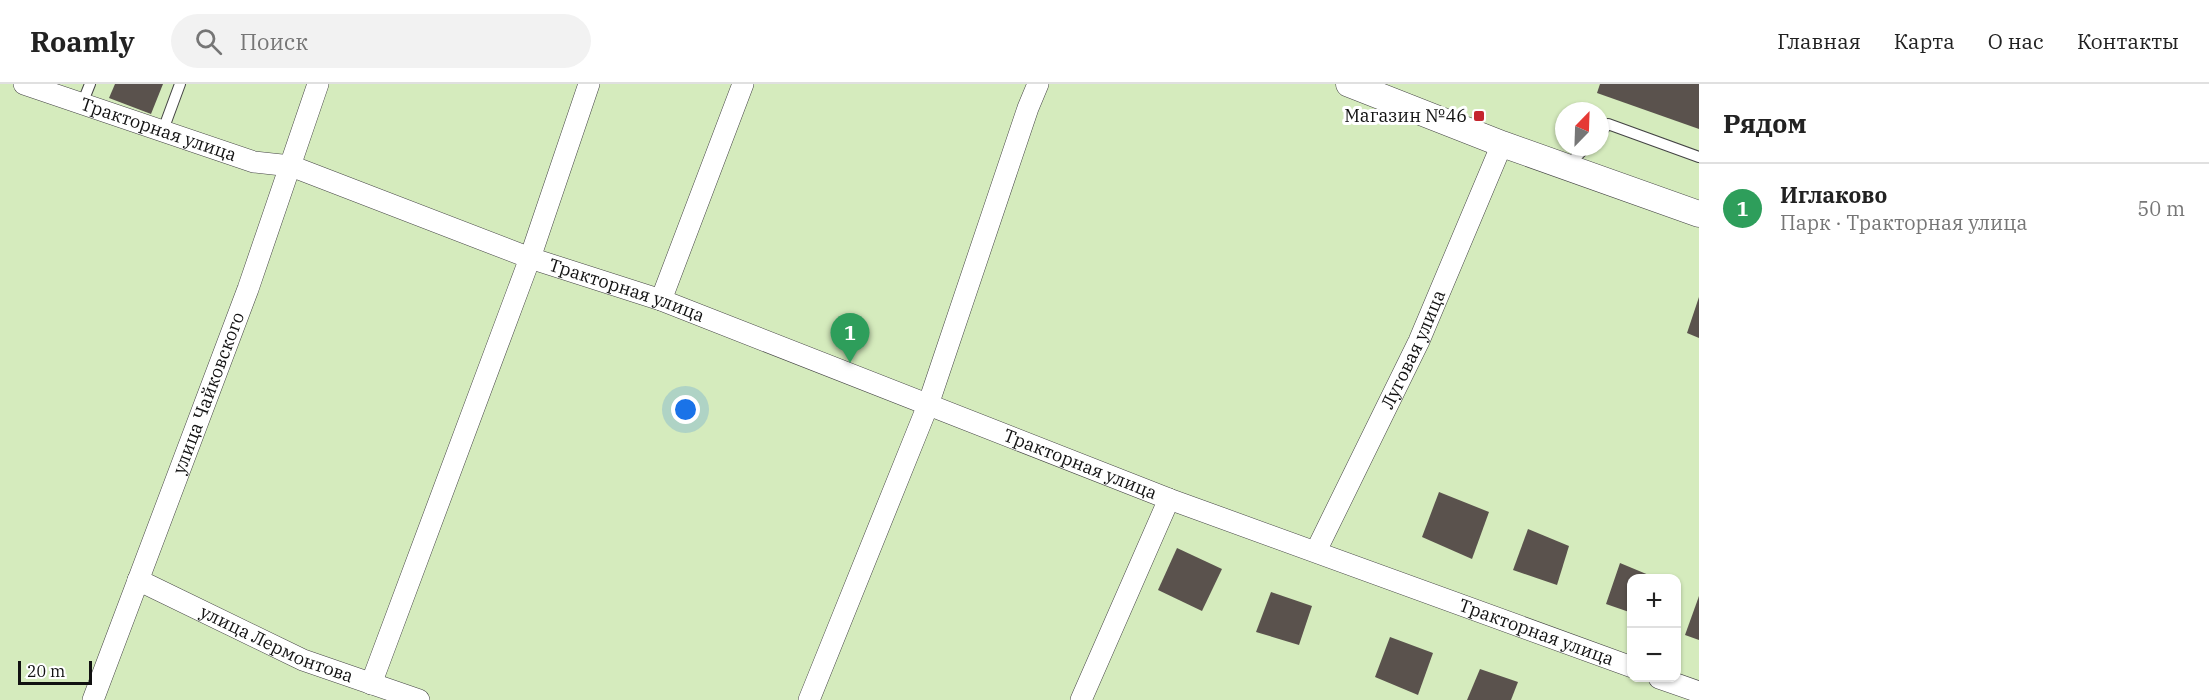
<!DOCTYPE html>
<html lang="ru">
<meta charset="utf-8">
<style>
:root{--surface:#fff;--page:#f2f2f2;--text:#222;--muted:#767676;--line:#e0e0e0;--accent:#d93025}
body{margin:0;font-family:"IBM Plex Serif",serif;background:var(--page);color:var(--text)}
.controls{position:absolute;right:18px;bottom:18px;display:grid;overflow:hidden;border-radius:12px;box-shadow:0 2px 4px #0004}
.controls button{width:54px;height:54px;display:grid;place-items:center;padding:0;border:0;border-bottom:2px solid var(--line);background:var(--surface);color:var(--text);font:30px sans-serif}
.compass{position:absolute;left:1555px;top:18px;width:54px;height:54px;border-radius:50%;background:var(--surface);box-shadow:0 2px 4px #0004;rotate:23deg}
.scale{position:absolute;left:18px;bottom:15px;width:74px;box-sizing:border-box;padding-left:6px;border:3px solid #111;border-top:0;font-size:16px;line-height:21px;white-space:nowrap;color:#111;-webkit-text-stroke:4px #fff;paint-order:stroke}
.you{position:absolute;left:686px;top:326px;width:21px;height:21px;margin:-15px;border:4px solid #fff;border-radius:50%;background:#1a73e8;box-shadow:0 0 0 9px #1a73e833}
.badge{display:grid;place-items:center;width:39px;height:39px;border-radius:50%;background:var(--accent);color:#fff;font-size:20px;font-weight:700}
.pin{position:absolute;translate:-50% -50px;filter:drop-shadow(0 2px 3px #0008)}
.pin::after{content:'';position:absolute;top:32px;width:21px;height:18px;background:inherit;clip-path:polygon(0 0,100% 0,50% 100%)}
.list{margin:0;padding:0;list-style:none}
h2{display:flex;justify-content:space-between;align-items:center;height:78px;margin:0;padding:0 24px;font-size:26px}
h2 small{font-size:20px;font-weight:400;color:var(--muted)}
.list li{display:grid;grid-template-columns:39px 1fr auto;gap:18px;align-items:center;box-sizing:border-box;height:90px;padding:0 24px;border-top:2px solid var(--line)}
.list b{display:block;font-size:22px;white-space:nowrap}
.list p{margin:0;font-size:20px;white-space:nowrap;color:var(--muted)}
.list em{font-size:20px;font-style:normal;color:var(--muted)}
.icon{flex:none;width:33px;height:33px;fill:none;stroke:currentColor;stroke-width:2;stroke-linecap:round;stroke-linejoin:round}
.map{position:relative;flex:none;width:1699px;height:616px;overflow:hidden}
header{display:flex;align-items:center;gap:36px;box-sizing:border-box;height:84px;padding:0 30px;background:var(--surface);border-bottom:2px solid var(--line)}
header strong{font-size:28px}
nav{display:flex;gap:33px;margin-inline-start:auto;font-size:21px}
.search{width:420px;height:54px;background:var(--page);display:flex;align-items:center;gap:15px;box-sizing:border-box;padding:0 21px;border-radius:33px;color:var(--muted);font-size:22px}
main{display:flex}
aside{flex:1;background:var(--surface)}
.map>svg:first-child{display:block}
.green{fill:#d5ebbd;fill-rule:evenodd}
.building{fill:#5a524d}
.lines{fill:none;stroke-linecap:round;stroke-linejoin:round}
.service-casing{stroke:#444;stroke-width:12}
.minor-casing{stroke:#444;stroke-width:22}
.tertiary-casing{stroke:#444;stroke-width:27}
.service{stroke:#fff;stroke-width:10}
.minor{stroke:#fff;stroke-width:21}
.tertiary{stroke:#fff;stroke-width:26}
.poi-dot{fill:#c4262e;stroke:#fff;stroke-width:2}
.labels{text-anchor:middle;stroke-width:6;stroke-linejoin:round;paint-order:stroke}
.poi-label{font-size:18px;fill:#111;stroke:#fff;text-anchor:end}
.street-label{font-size:18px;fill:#111;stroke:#fff}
</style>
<header>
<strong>Roamly</strong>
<div class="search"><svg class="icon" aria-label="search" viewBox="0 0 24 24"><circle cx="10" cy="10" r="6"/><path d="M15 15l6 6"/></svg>Поиск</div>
<nav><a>Главная</a><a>Карта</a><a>О нас</a><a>Контакты</a></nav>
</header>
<main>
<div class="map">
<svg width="1699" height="616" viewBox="0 0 1699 616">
<rect width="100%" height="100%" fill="#fffdf5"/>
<path class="green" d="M0 0H1699V616H0ZM1564 27H1600V63H1564ZM1632 494H1676V594H1632Z"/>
<g class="building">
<polygon points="115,0 163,0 151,30 109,14"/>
<polygon points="1600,0 1699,0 1699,45 1597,9"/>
<polygon points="1699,213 1699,254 1687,249"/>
<polygon points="1439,408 1489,428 1472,475 1422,453"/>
<polygon points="1528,445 1569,462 1557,501 1513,486"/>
<polygon points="1177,464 1222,485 1202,527 1158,506"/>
<polygon points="1620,479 1656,494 1632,494 1632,529 1606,520"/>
<polygon points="1271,508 1312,522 1299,561 1256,548"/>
<polygon points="1699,512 1699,556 1685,551"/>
<polygon points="1390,553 1433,569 1418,611 1375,593"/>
<polygon points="1480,585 1518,598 1511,616 1467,616"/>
</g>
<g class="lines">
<defs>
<g id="service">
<polyline points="82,20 90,0"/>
<polyline points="163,46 180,0"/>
<polyline points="1600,49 1608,40 1699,73"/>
<polyline points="1566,83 1586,63"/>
</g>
<g id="minor">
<path id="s1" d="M24 0 254 78 291 82 530 174 661 216 1169 415 1632 583"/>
<polyline points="661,216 743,0"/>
<path id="s2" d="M1316 467 1419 257 1502 60"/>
<path id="s3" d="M138 496 303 576 419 616"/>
<polyline points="1659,594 1699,608"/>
<polyline points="371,600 530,174 589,0"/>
<path id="s4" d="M93 616 248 205 318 0"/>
<polyline points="809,616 928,321 1028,24 1038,0"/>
<polyline points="1081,616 1169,415"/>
</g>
<polyline id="tertiary" points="1349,0 1502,60 1699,130"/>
</defs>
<use href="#service" class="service-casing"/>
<use href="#minor" class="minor-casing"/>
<use href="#tertiary" class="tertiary-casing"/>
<use href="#service" class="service"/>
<use href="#minor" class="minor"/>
<use href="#tertiary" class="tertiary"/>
</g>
<rect class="poi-dot" x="1473" y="26" width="12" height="12" rx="3"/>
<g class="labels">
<g class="poi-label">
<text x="1467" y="38">Магазин №46</text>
</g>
<g class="street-label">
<text dy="6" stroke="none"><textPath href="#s1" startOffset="142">Тракторная улица</textPath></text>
<text dy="6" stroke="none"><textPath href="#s1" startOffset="638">Тракторная улица</textPath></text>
<text dy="6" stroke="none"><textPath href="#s2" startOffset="224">Луговая улица</textPath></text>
<text dy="6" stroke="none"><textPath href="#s4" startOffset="328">улица Чайковского</textPath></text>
<text dy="6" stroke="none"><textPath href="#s1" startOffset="1124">Тракторная улица</textPath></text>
<text dy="6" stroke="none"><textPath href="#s1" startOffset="1610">Тракторная улица</textPath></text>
<text dy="6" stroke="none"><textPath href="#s3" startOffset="153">улица Лермонтова</textPath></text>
</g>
</g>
</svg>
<div class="controls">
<button>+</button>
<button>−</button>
</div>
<svg class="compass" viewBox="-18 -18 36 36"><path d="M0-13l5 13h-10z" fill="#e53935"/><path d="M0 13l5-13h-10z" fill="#767676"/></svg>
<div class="scale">20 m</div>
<div class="you"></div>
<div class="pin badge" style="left:850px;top:279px;background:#2e9e5b">1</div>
</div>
<aside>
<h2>Рядом<small></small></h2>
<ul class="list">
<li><span class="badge" style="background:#2e9e5b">1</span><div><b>Иглаково</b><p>Парк · Тракторная улица</p></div><em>50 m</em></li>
</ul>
</aside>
</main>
